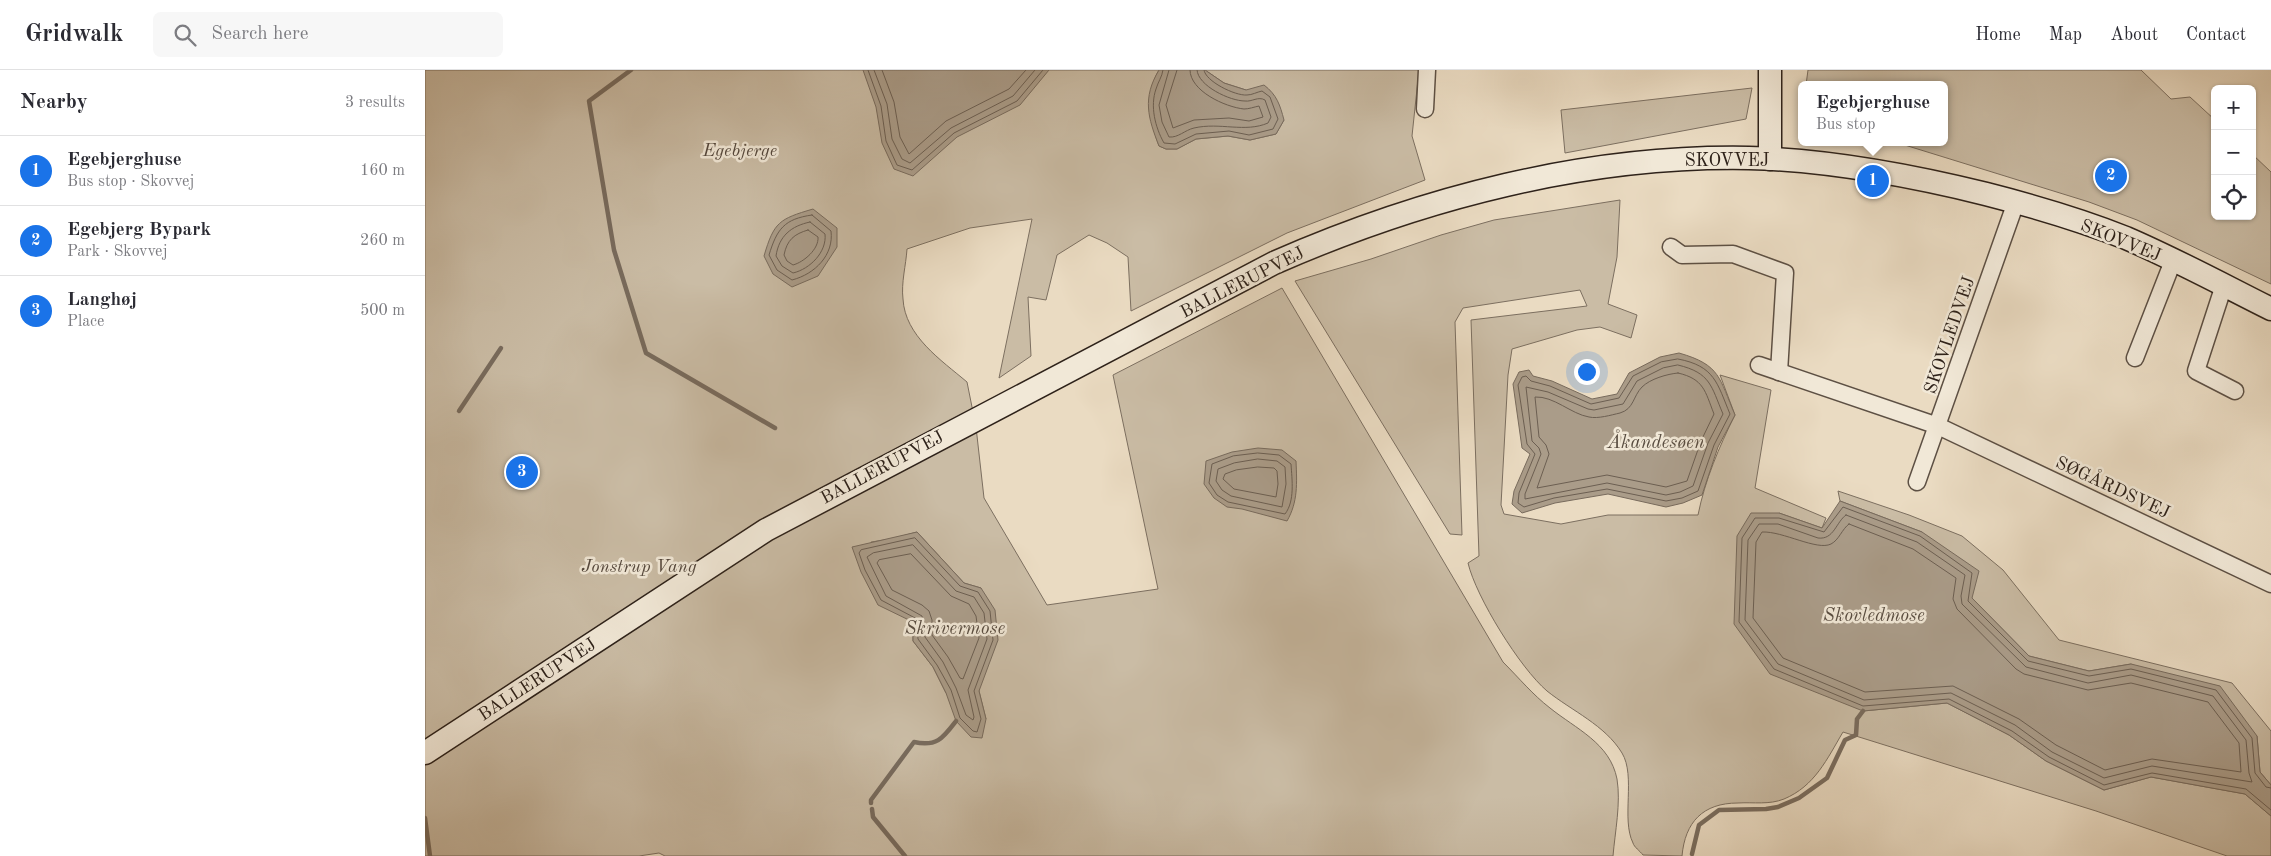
<!DOCTYPE html>
<meta charset="utf-8">
<style>
:root{--surface:#fff;--page:#f7f7f7;--text:#2b2b33;--muted:#7c7c81;--line:#e1e1e2;--accent:#1a73e8}
body{margin:0;font-family:"Old Standard TT",serif;background:var(--page);color:var(--text)}
.controls{position:absolute;right:15px;top:15px;display:grid;overflow:hidden;border-radius:8px;box-shadow:0 1px 4px #0004}
.controls button{width:45px;height:45px;display:grid;place-items:center;padding:0;border:0;border-bottom:1px solid var(--line);background:var(--surface);color:var(--text);font:25px sans-serif}
.you{position:absolute;left:1161px;top:301px;width:18px;height:18px;margin:-12px;border:4px solid #fff;border-radius:50%;background:#1a73e8;box-shadow:0 0 0 8px #1a73e833}
.badge{display:grid;place-items:center;width:32px;height:32px;border-radius:50%;background:var(--accent);color:#fff;font-size:16px;font-weight:700}
.pin{position:absolute;translate:-50% -50%;border:2px solid #fff;box-shadow:0 1px 5px #0006}
.popup{position:absolute;left:1373px;top:11px;width:150px;height:65px;box-sizing:border-box;display:grid;place-content:center;border-radius:8px;background:var(--surface);filter:drop-shadow(0 1px 4px #0005);font-size:16px;white-space:nowrap;color:var(--muted)}
.popup b{font-size:19px;color:var(--text)}
.popup::after{content:'';position:absolute;left:50%;top:100%;margin-left:-10px;border:10px solid transparent;border-top-color:var(--surface)}
.list{margin:0;padding:0;list-style:none}
h2{display:flex;justify-content:space-between;align-items:center;height:65px;margin:0;padding:0 20px;font-size:21px}
h2 small{font-size:16px;font-weight:400;color:var(--muted)}
.list li{display:grid;grid-template-columns:32px 1fr auto;gap:15px;align-items:center;box-sizing:border-box;height:70px;padding:0 20px;border-top:1px solid var(--line)}
.list b{display:block;font-size:19px;white-space:nowrap}
.list p{margin:0;font-size:16px;white-space:nowrap;color:var(--muted)}
.list em{font-size:16px;font-style:normal;color:var(--muted)}
.icon{flex:none;width:28px;height:28px;fill:none;stroke:currentColor;stroke-width:2;stroke-linecap:round;stroke-linejoin:round}
.map{position:relative;flex:none;width:1846px;height:786px;overflow:hidden}
header{display:flex;align-items:center;gap:30px;box-sizing:border-box;height:70px;padding:0 25px;background:var(--surface);border-bottom:1px solid var(--line)}
header strong{font-size:24px}
nav{display:flex;gap:28px;margin-inline-start:auto;font-size:18px}
.search{width:350px;height:45px;background:var(--page);display:flex;align-items:center;gap:12px;box-sizing:border-box;padding:0 18px;border-radius:8px;color:var(--muted);font-size:19px}
main{display:flex}
aside{flex:1;background:var(--surface)}
.map>svg:first-child{display:block}
.green{fill:#cabca5;stroke:#7c6f60;fill-rule:evenodd}
.water{fill:#aa9c89;stroke:#786b5d}
.lines{fill:none;stroke-linecap:round;stroke-linejoin:round}
.shore{stroke:#6c5f52;stroke-width:1}
.stream{stroke:#786b5d;stroke-width:4.5}
.street-casing{stroke:#5d5044;stroke-width:19}
.secondary-casing{stroke:#2e221a;stroke-width:25}
.street{stroke:#f1e8d7;stroke-width:16}
.secondary{stroke:#f1e8d7;stroke-width:22}
.labels{text-anchor:middle;stroke-width:5;stroke-linejoin:round;paint-order:stroke}
.park-label{font-size:18px;font-style:italic;fill:#55483d;stroke:#f1e8d7}
.street-label{font-size:18px;fill:#2e221a;stroke:#f1e8d7}
.water-label{font-size:19px;font-style:italic;fill:#594d41;stroke:#f1e8d7}
</style>
<header>
<strong>Gridwalk</strong>
<div class="search"><svg class="icon" aria-label="search" viewBox="0 0 24 24"><circle cx="10" cy="10" r="6"/><path d="M15 15l6 6"/></svg>Search here</div>
<nav><a>Home</a><a>Map</a><a>About</a><a>Contact</a></nav>
</header>
<main>
<aside>
<h2>Nearby<small>3 results</small></h2>
<ul class="list">
<li><span class="badge">1</span><div><b>Egebjerghuse</b><p>Bus stop · Skovvej</p></div><em>160 m</em></li>
<li><span class="badge">2</span><div><b>Egebjerg Bypark</b><p>Park · Skovvej</p></div><em>260 m</em></li>
<li><span class="badge">3</span><div><b>Langhøj</b><p>Place</p></div><em>500 m</em></li>
</ul>
</aside>
<div class="map">
<svg width="1846" height="786" viewBox="0 0 1846 786">
<rect width="100%" height="100%" fill="#eadbc2"/>
<filter id="stains"><feTurbulence type="fractalNoise" baseFrequency=".004" numOctaves="4"/><feColorMatrix values="0 0 0 0 .2 0 0 0 0 .09 0 0 0 0 .02 0 0 0 .5 -.17"/></filter>
<radialGradient id="worn" r=".72"><stop offset=".6" stop-color="#630" stop-opacity="0"/><stop offset="1" stop-color="#630" stop-opacity=".3"/></radialGradient>
<g class="green">
<path d="M0 0H734C720 24 725 52 734 76L741 79H752L771 69 803 66 825 70 851 64 859 50 821 20 799 13 780 0H994L987 66 1000 110 862 163 706 241 703 187 682 173 664 165 632 185 621 230 603 227 606 286 574 308 607 149 545 158 482 179C481 195 476 213 478 229 480 266 516 290 542 312L551 357 559 428 622 535 733 519 688 305 857 218 1078 592C1094 608 1108 625 1125 638 1151 659 1185 673 1192 709 1196 733 1190 762 1188 786H240L234 783 214 786H0ZM492 462 539 513 556 518 554 621 561 649 521 623 508 597 488 571V552L446 472 466 469Z"/>
<polygon points="1383,0 1716,0 1746,29 1765,27 1790,50 1790,146 1827,146 1827,84 1846,102 1846,214 1712,150 1664,132 1470,72 1519,72 1519,15 1381,15"/>
<polygon points="1327,18 1321,49 1140,83 1136,40"/>
<path d="M1195 130 1192 187 1183 234 1212 245 1206 268 1175 257 1152 260 1087 279 1083 305 1076 435 1079 444 1136 454 1183 445H1273C1280 410 1294 377 1310 345L1295 305 1346 320 1330 418 1401 448 1397 458 1354 443 1438 641 1522 633 1584 665 1621 691 1679 720 1726 707 1820 724 1846 746V786H1802L1671 741 1418 662C1402 689 1390 716 1359 729 1344 735 1329 732 1313 733 1278 733 1260 752 1257 786L1218 785C1215 781 1209 777 1208 773 1196 749 1211 706 1197 683 1180 655 1147 641 1122 621 1095 598 1051 527 1043 493L1054 486 1046 250 1162 236 1155 220 1038 238 1030 252 1037 465 1025 464 870 211 946 189 1016 165 1069 150Z"/>
<polygon points="1413,421 1484,445 1537,466 1578,500 1634,570 1807,613 1846,661 1846,715 1835,702 1832,666 1706,594 1664,601 1604,586 1547,528 1497,462 1415,431"/>
</g>
<g class="water">
<polygon points="438,0 624,0 595,35 532,67 488,106 469,99 457,73 451,37"/>
<path d="M734 0H780L799 13 821 20 839 15C852 25 855 35 859 50L851 64 825 70 803 66 771 69 752 79H741L734 76C723 48 717 28 734 0Z"/>
<path d="M388 139 412 158V177L393 206 367 217 348 204 339 186C349 152 354 149 388 139Z"/>
<path d="M1254 283C1296 295 1294 308 1310 345L1293 377 1277 425 1258 433 1241 437 1183 424 1130 433 1097 443 1087 434 1089 421 1105 384 1097 378 1088 314 1094 302 1104 300 1108 306 1127 311 1167 329 1192 324 1204 303 1235 287Z"/>
<path d="M833 378 857 380 871 391C872 413 873 432 862 451L817 439 802 437 789 428 779 414 781 391 807 382Z"/>
<polygon points="1415,431 1497,462 1554,501 1547,528 1604,586 1664,601 1706,594 1795,616 1832,666 1835,702 1846,715 1846,746 1820,724 1726,707 1679,720 1621,691 1584,665 1522,633 1438,641 1345,604 1309,554 1312,466 1326,443 1354,443 1397,458"/>
<polygon points="492,462 539,513 556,518 570,540 573,570 554,621 561,649 557,668 546,667 531,651 521,623 508,597 488,571 488,552 453,535 436,502 427,477"/>
</g>
<g class="lines">
<g class="shore">
<polyline points="443,0 456,36 461,71 472,95 487,100 529,63 592,31 618,0"/>
<polyline points="449,0 462,34 467,69 477,89 485,93 526,58 588,26 610,0"/>
<polyline points="457,0 469,32 475,67 484,84 521,51 584,19 601,0"/>
<path d="M738 0C737 7 733 12 731 19 725 36 730 57 739 73L750 74 771 64 804 61 824 65 848 59 853 49 845 27 837 21C832 22 827 25 822 25 810 26 780 11 779 0"/>
<path d="M744 0 734 35 737 52 744 67C753 68 760 60 769 58 795 52 820 63 843 53L846 47 840 30C833 26 827 32 820 31 805 31 773 16 772 0"/>
<path d="M752 0 741 35 748 58 769 50 804 48 824 51 838 47 834 36C829 37 824 39 819 39 800 37 765 21 765 0"/>
<path d="M387 145 406 161C409 185 390 204 367 210L352 200 344 185C352 159 359 149 387 145Z"/>
<path d="M385 152 400 164C402 182 385 199 368 203L357 196 351 186C354 166 366 156 385 152Z"/>
<path d="M383 160 393 167C394 179 379 192 368 195L362 191 359 185C362 170 369 164 383 160Z"/>
<path d="M1253 289C1290 296 1292 313 1305 344L1289 375 1273 421 1257 428 1241 431 1182 419 1129 428 1099 437 1093 433 1094 423 1110 384 1102 374 1093 315 1097 307 1101 306 1106 311 1125 316 1166 334 1194 328 1208 306 1236 292Z"/>
<path d="M1253 295C1286 303 1286 316 1298 344L1283 373 1268 416 1255 422 1241 425 1182 413 1100 429V424L1116 384 1114 378 1107 371 1101 317 1123 322 1163 339 1169 340 1198 334 1212 311 1238 298Z"/>
<path d="M1253 303C1279 309 1280 321 1289 344L1276 371 1262 411 1241 417 1182 405 1112 418 1124 384 1121 375 1114 367 1110 327C1129 326 1146 344 1164 347 1173 349 1186 345 1195 343 1209 339 1208 326 1217 317 1225 309 1242 304 1253 303Z"/>
<path d="M833 383 854 385 866 394C867 410 870 431 860 444L803 432 792 425 784 413 787 394 808 386Z"/>
<polygon points="833,389 852,391 860,397 861,414 857,437 806,426 797,420 791,411 793,399 809,393"/>
<polygon points="833,397 849,398 852,401 853,414 851,427 809,419 798,409 800,404 811,400"/>
<path d="M1421 445 1492 472 1540 505 1536 526 1537 534 1601 597 1663 613 1706 605 1788 626 1821 670 1824 703 1827 712 1727 696 1679 708 1627 682 1590 655 1526 623 1439 630 1353 594 1320 550 1323 470 1334 454H1353L1393 468C1409 470 1411 452 1421 445Z"/>
<path d="M1424 454 1488 479 1531 508 1528 529 1532 539 1591 599 1599 604 1663 620 1706 613 1783 632 1814 673 1816 702 1727 689 1680 700 1631 675 1594 649 1528 616 1440 622 1358 588 1328 548 1331 472 1337 462C1358 461 1392 481 1406 474 1414 470 1417 459 1424 454Z"/>
<polygon points="490,468 535,516 553,522 565,541 568,570 549,621 556,649 552,662 548,661 535,648 526,620 512,595 493,569 492,549 456,530 440,500 434,483 436,480"/>
<polygon points="488,475 531,521 549,527 559,543 562,569 543,620 549,647 548,650 541,645 531,618 518,592 500,567 497,546 461,526 442,487 448,483"/>
<polygon points="486,484 526,526 544,534 551,546 554,568 538,609 535,608 523,587 507,565 507,550 504,541 497,535 467,520 452,493 454,490"/>
<polyline points="1846,718 1841,717 1830,703 1827,668 1791,620 1706,599 1664,606 1603,591 1543,531 1547,503 1495,466 1418,437 1399,462 1354,448 1330,448 1317,468 1314,552 1349,599 1438,636 1524,629 1587,661 1624,687 1679,715 1727,703 1821,719 1846,740"/>
</g>
<g class="stream">
<polyline points="206,0 164,31 189,180 221,283 350,358"/>
<polyline points="34,341 76,278"/>
<path d="M446 733V730L489 672C512 677 518 668 531 651"/>
<polyline points="447,739 448,747 480,786"/>
<polyline points="0,748 5,786"/>
<polyline points="1267,784 1274,755 1294,740 1341,739 1353,737 1374,728 1402,708 1420,670 1431,665 1432,649 1438,641"/>
</g>
<defs>
<g id="street">
<polyline points="1000,39 1002,0"/>
<polyline points="1246,177 1257,185 1308,184 1360,203 1354,302"/>
<polyline points="1799,215 1771,301 1810,321"/>
<polyline points="1710,288 1748,191"/>
<polyline points="1334,295 1513,356 1846,514"/>
<polyline points="1492,412 1591,132"/>
</g>
<g id="secondary">
<polyline points="1345,89 1345,0"/>
<path d="M0 683 341 460 849 193C997 128 1161 85 1324 88 1404 90 1484 105 1561 124 1608 136 1656 150 1701 168 1750 189 1798 215 1846 239"/>
</g>
</defs>
<use href="#street" class="street-casing"/>
<use href="#secondary" class="secondary-casing"/>
<use href="#street" class="street"/>
<use href="#secondary" class="secondary"/>
</g>
<g class="labels">
<g class="park-label">
<text x="315" y="86">Egebjerge</text>
<text x="214" y="502">Jonstrup Vang</text>
</g>
<g class="street-label">
<text x="1302" y="96">SKOVVEJ</text>
<text transform="translate(1696 170) rotate(22)" y="6">SKOVVEJ</text>
<text transform="translate(817 212) rotate(-27)" y="6">BALLERUPVEJ</text>
<text transform="translate(1524 265) rotate(-71)" y="6">SKOVLEDVEJ</text>
<text transform="translate(457 397) rotate(-28)" y="6">BALLERUPVEJ</text>
<text transform="translate(1688 417) rotate(25)" y="6">SØGÅRDSVEJ</text>
<text transform="translate(112 609) rotate(-33)" y="6">BALLERUPVEJ</text>
</g>
<g class="water-label">
<text x="1231" y="378">Åkandesøen</text>
<text x="1449" y="551">Skovledmose</text>
<text x="530" y="564">Skrivermose</text>
</g>
</g>
<rect width="100%" height="100%" filter="url(#stains)"/>
<rect width="100%" height="100%" fill="url(#worn)"/>
</svg>
<div class="controls">
<button>+</button>
<button>−</button>
<button><svg class="icon" aria-label="locate" viewBox="0 0 24 24"><circle cx="12" cy="12" r="6"/><path d="M12 2v4M12 18v4M2 12h4M18 12h4"/></svg></button>
</div>
<div class="you"></div>
<div class="pin badge" style="left:1448px;top:111px">1</div>
<div class="popup"><b>Egebjerghuse</b>Bus stop</div>
<div class="pin badge" style="left:1686px;top:106px">2</div>
<div class="pin badge" style="left:97px;top:402px">3</div>
</div>
</main>
